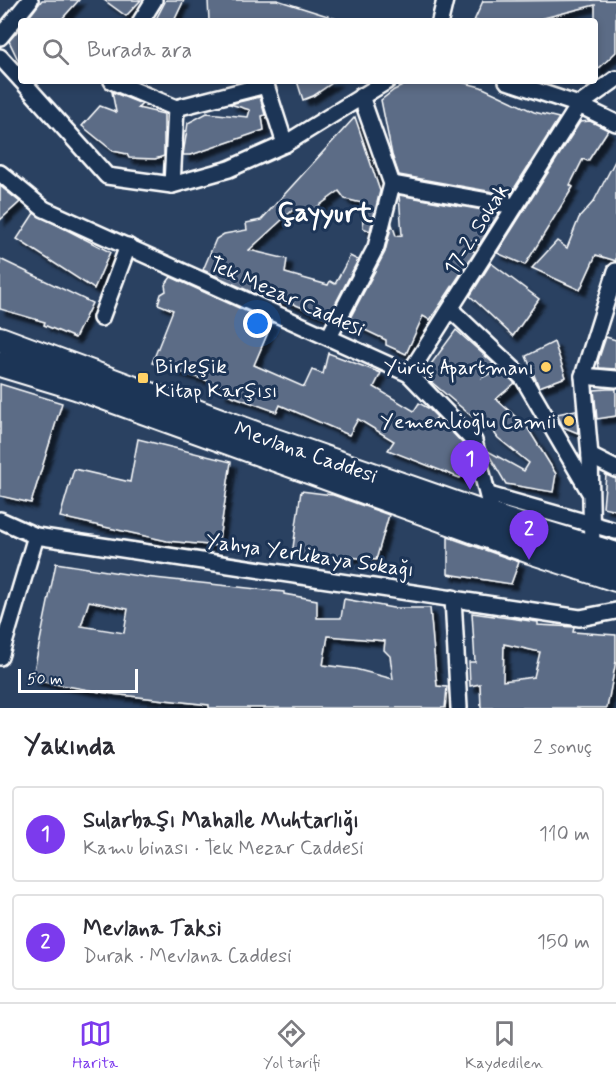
<!DOCTYPE html>
<html lang="tr">
<meta charset="utf-8">
<style>
:root{--surface:#fff;--page:#f7f7f7;--text:#2b2b33;--muted:#7c7c81;--line:#e1e1e2;--accent:#7c3aed}
body{margin:0;font-family:Mynerve,sans-serif;background:var(--page);color:var(--text)}
.scale{position:absolute;left:18px;bottom:15px;width:120px;box-sizing:border-box;padding-left:6px;border:3px solid #fff;border-top:0;font-size:16px;line-height:21px;white-space:nowrap;color:#fff;-webkit-text-stroke:4px #1d3557;paint-order:stroke}
.you{position:absolute;left:258px;top:324px;width:21px;height:21px;margin:-15px;border:4px solid #fff;border-radius:50%;background:#1a73e8;box-shadow:0 0 0 9px #1a73e833}
.badge{display:grid;place-items:center;width:39px;height:39px;border-radius:50%;background:var(--accent);color:#fff;font-size:20px;font-weight:700}
.pin{position:absolute;translate:-50% -50px;filter:drop-shadow(0 2px 3px #0008)}
.pin::after{content:'';position:absolute;top:32px;width:21px;height:18px;background:inherit;clip-path:polygon(0 0,100% 0,50% 100%)}
.list{margin:0;padding:0;list-style:none}
h2{display:flex;justify-content:space-between;align-items:center;height:78px;margin:0;padding:0 24px;font-size:26px}
h2 small{font-size:20px;font-weight:400;color:var(--muted)}
.list li{display:grid;grid-template-columns:39px 1fr auto;gap:18px;align-items:center;box-sizing:border-box;height:96px;margin:0 12px 12px;padding:0 12px;border:2px solid var(--line);border-radius:6px}
.list b{display:block;font-size:22px;white-space:nowrap}
.list p{margin:0;font-size:20px;white-space:nowrap;color:var(--muted)}
.list em{font-size:20px;font-style:normal;color:var(--muted)}
.icon{flex:none;width:33px;height:33px;fill:none;stroke:currentColor;stroke-width:2;stroke-linecap:round;stroke-linejoin:round}
.map{position:relative;flex:none;width:616px;height:708px;overflow:hidden}
.search{position:absolute;background:var(--surface);box-shadow:0 3px 9px #0003;left:18px;right:18px;top:18px;height:66px;display:flex;align-items:center;gap:15px;box-sizing:border-box;padding:0 21px;border-radius:6px;color:var(--muted);font-size:22px}
.sheet{height:294px;background:var(--surface)}
nav{display:flex;justify-content:space-around;align-items:center;box-sizing:border-box;height:84px;border-top:2px solid var(--line);background:var(--surface);font-size:16px;color:var(--muted)}
nav a{display:grid;justify-items:center;gap:3px}
nav .on{color:var(--accent)}
.map>svg:first-child{display:block}
.building{fill:#5b6c86;stroke:#fff;stroke-width:1.5;fill-rule:evenodd;filter:url(#shadow)}
.lines{fill:none;stroke-linecap:round;stroke-linejoin:round}
.minor-casing{stroke:#fff;stroke-width:20}
.primary-casing{stroke:#fff;stroke-width:28}
.minor{stroke:#1d3557;stroke-width:15}
.primary{stroke:#1d3557;stroke-width:24}
.poi-dot{fill:#ffd166;stroke:#1d3557;stroke-width:2}
.labels{text-anchor:middle;stroke-width:6;stroke-linejoin:round;paint-order:stroke}
.street-label{font-size:21px;fill:#fff;stroke:#1d3557}
.poi-label{font-size:21px;fill:#fff;stroke:#1d3557;text-anchor:end}
.district-label{font-size:27px;font-weight:bold;fill:#fff;stroke:#1d3557}
</style>
<div class="map">
<svg width="616" height="708" viewBox="0 0 616 708">
<defs>
<filter id="shadow"><feDropShadow dx="5.5" dy="5.5" stdDeviation="1.5" flood-color="#0009"/></filter>
</defs>
<rect width="100%" height="100%" fill="#2a4161"/>
<filter id="ink" filterUnits="userSpaceOnUse"><feTurbulence type="fractalNoise" baseFrequency=".0167" numOctaves="2"/><feDisplacementMap in="SourceGraphic" scale="12" xChannelSelector="R" yChannelSelector="G"/><feConvolveMatrix kernelMatrix="1 2 1 2 8 2 1 2 1" color-interpolation-filters="sRGB"/></filter>
<g filter="url(#ink)">
<g class="building">
<polygon points="42,0 79,0 60,21 26,21"/>
<polygon points="104,0 141,0 126,16"/>
<polygon points="166,0 184,0 174,21 155,21"/>
<polygon points="208,0 277,0 337,19 336,21 209,21"/>
<polygon points="616,0 616,52 595,72 595,5 532,21 474,21 483,1"/>
<polygon points="21,27 21,66 9,41"/>
<polygon points="297,81 335,81 313,96 303,100"/>
<polygon points="413,81 457,81 481,87 534,112 559,118 510,195 399,175 392,155 381,100 394,90"/>
<polygon points="112,92 142,104 138,108 164,114 164,156 155,159 129,158 127,154 113,151 82,126 100,106 116,112"/>
<polygon points="260,97 265,115 262,116 264,130 191,155 183,155 188,123 207,113 248,117 250,110 230,104"/>
<polygon points="355,117 380,191 370,231 363,228 362,203 345,199 339,191 309,213 295,208 249,250 287,259 285,273 328,285 330,281 335,284 350,256 358,260 328,318 281,299 280,305 203,270 216,239 224,234 247,230 246,223 261,220"/>
<polygon points="590,121 608,130 588,161 583,159 570,185 573,187 525,265 497,253 580,122"/>
<polygon points="616,159 616,261 596,255 580,290 532,268 557,241 567,248 579,218 594,201"/>
<polygon points="0,186 20,202 0,220"/>
<polygon points="399,195 499,213 479,245 472,241 468,247 475,252 430,320 423,316 406,354 386,345 386,340 348,322 385,252 392,224 396,236 402,235"/>
<polygon points="34,213 110,252 94,289 17,239"/>
<polygon points="0,259 92,303 75,338 44,325 45,322 0,309"/>
<polygon points="491,263 539,299 513,336 470,296"/>
<polygon points="171,277 272,323 254,365 304,387 312,370 323,374 328,353 381,373 374,387 414,411 419,403 428,408 437,417 434,421 449,429 465,446 469,463 460,478 388,450 394,441 358,419 349,435 280,405 277,412 221,392 224,386 152,363 173,310 158,304 161,294 166,291 165,285"/>
<polygon points="456,330 493,363 483,377 500,369 515,383 496,399 527,427 556,474 553,492 506,484 486,450 524,471 529,463 498,438 480,413 474,418 423,375"/>
<polygon points="606,337 616,340 616,369 599,368 598,361"/>
<polygon points="554,342 566,377 539,387 526,356"/>
<polygon points="0,384 62,403 31,503 0,496"/>
<polygon points="607,389 616,389 616,416 597,419 594,390"/>
<polygon points="576,410 578,433 563,427 557,414"/>
<polygon points="138,439 231,462 218,546 167,541 60,517 74,469 130,482"/>
<polygon points="606,475 616,479 616,510 603,507"/>
<polygon points="301,491 333,495 389,515 376,560 333,555 332,561 292,555"/>
<polygon points="448,537 519,562 511,584 448,574"/>
<path d="M56 563 145 577 284 592V594L317 600V618H341L344 599 393 608H430L437 686 447 687 445 708H209V705L112 694 32 680ZM89 601 128 609 124 633 81 626ZM328 636 385 641 384 650 390 656 393 679 355 669 323 665Z"/>
<path d="M472 613 538 622V625L574 627 573 632 616 635V661L607 708H481L480 684 470 686 469 662H475ZM504 644 540 652 534 677 503 681Z"/>
</g>
<g class="lines">
<defs>
<g id="minor">
<polyline points="141,21 154,0"/>
<polyline points="440,21 445,0"/>
<polyline points="0,37 30,0"/>
<polyline points="0,57 21,80"/>
<polyline points="22,81 107,176 172,185 229,169 285,144 387,81"/>
<polyline points="112,81 176,108 266,85 285,144"/>
<polyline points="507,81 579,105 616,79"/>
<polyline points="0,173 44,209 409,374 474,441 493,517"/>
<polyline points="392,184 515,206"/>
<polyline points="172,185 176,108"/>
<polyline points="451,310 523,378 589,491"/>
<polyline points="101,318 128,246"/>
<polyline points="329,337 376,247 392,184 361,96"/>
<polyline points="409,374 579,105 616,123"/>
<polyline points="583,376 616,379"/>
<polyline points="590,456 616,469"/>
<polyline points="489,495 616,531"/>
<polyline points="0,520 36,536 580,618 616,611"/>
<polyline points="592,547 590,456 583,376 616,271"/>
<polyline points="453,598 459,708"/>
<polyline points="0,657 36,536"/>
</g>
<g id="primary">
<polyline points="0,339 261,436 493,517 616,555"/>
<polyline points="0,364 76,387 530,551 616,579"/>
</g>
</defs>
<use href="#minor" class="minor-casing"/>
<use href="#primary" class="primary-casing"/>
<use href="#minor" class="minor"/>
<use href="#primary" class="primary"/>
</g>
</g>
<g class="poi-dot">
<circle cx="546" cy="367" r="6"/>
<rect x="137" y="372" width="12" height="12" rx="3"/>
<circle cx="569" cy="421" r="6"/>
</g>
<g class="labels">
<g class="street-label">
<text transform="translate(476 229) rotate(-58)" y="7">17-2. Sokak</text>
<text transform="translate(287 296) rotate(24)" y="7">Tek Mezar Caddesi</text>
<text transform="translate(306 452) rotate(19)" y="7">Mevlana Caddesi</text>
<text transform="translate(310 555) rotate(8)" y="7">Yahya Yerlikaya Sokağı</text>
</g>
<g class="poi-label">
<text x="155" y="373" text-anchor="start">Birleşik<tspan x="155" dy="24">Kitap Karşısı</tspan></text>
<text x="534" y="374">Yürüç Apartmanı</text>
<text x="557" y="428">Yemenlioğlu Camii</text>
</g>
<g class="district-label">
<text x="325" y="221">Çayyurt</text>
</g>
</g>
</svg>
<div class="scale">50 m</div>
<div class="you"></div>
<div class="pin badge" style="left:470px;top:490px">1</div>
<div class="pin badge" style="left:529px;top:560px">2</div>
<div class="search"><svg class="icon" aria-label="search" viewBox="0 0 24 24"><circle cx="10" cy="10" r="6"/><path d="M15 15l6 6"/></svg>Burada ara</div>
</div>
<section class="sheet">
<h2>Yakında<small>2 sonuç</small></h2>
<ul class="list">
<li><span class="badge">1</span><div><b>Sularbaşı Mahalle Muhtarlığı</b><p>Kamu binası · Tek Mezar Caddesi</p></div><em>110 m</em></li>
<li><span class="badge">2</span><div><b>Mevlana Taksi</b><p>Durak · Mevlana Caddesi</p></div><em>150 m</em></li>
</ul>
</section>
<nav>
<a class="on"><svg class="icon" aria-label="map" viewBox="0 0 24 24"><path d="M3 6l6-2 6 2 6-2v14l-6 2-6-2-6 2zM9 4v14M15 6v14"/></svg>Harita</a>
<a><svg class="icon" aria-label="directions" viewBox="0 0 24 24"><path d="M12 3l9 9-9 9-9-9zM9 14v-3h6M13 9l2 2-2 2"/></svg>Yol tarifi</a>
<a><svg class="icon" aria-label="saved" viewBox="0 0 24 24"><path d="M7 4h10v16l-5-4-5 4z"/></svg>Kaydedilen</a>
</nav>
